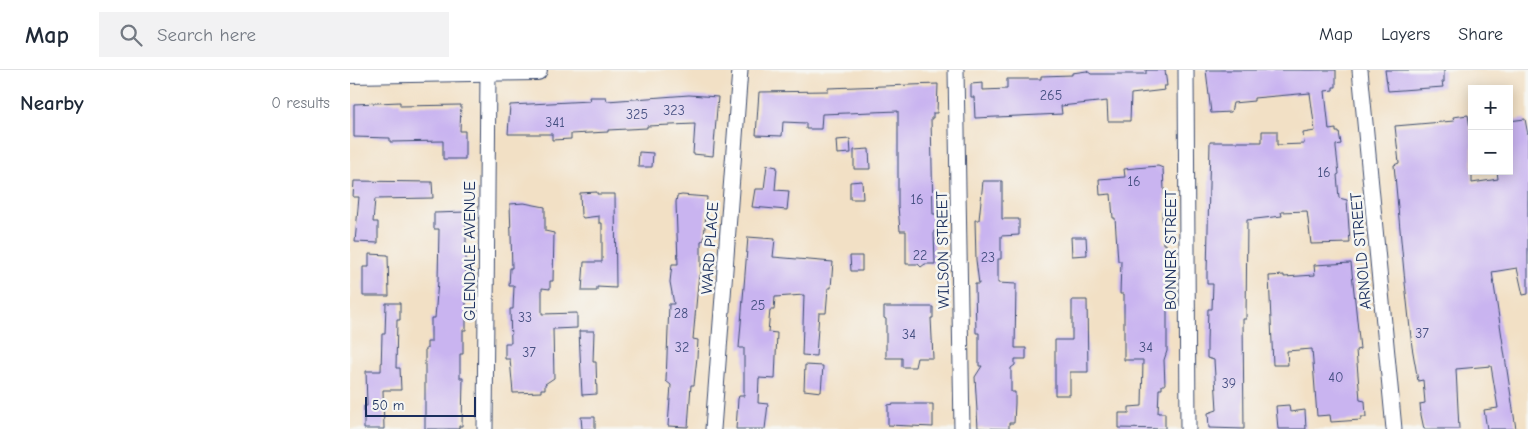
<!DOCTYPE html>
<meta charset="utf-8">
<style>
:root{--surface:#fff;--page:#f2f2f3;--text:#1f2937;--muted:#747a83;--line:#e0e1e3}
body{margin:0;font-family:"Comic Neue",sans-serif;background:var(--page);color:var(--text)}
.controls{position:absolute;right:15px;top:15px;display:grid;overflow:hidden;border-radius:0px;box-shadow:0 2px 12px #0003}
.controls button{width:45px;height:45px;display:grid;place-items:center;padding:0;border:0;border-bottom:1px solid var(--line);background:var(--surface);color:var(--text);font:25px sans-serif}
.scale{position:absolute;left:15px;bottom:12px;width:111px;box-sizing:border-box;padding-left:5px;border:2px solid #1b2f5e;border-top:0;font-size:14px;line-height:18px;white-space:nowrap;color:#1b2f5e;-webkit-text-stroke:4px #f6f6f2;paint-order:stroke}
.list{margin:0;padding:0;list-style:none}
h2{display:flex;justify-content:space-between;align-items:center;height:65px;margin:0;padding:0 20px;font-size:21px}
h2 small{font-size:16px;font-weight:400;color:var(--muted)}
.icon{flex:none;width:28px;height:28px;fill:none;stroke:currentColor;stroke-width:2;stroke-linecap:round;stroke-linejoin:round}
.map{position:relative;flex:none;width:1178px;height:359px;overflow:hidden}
header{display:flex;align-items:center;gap:30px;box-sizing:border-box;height:70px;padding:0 25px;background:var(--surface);border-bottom:1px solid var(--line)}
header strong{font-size:24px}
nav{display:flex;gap:28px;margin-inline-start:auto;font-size:18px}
.search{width:350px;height:45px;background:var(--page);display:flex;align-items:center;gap:12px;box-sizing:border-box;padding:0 18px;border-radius:0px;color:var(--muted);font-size:19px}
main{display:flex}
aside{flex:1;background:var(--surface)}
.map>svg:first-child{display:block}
.building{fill:#c9b4f0}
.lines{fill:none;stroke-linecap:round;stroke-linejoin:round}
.minor-casing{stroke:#3b4a6d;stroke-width:17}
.secondary-casing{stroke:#3b4a6d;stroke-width:22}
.minor{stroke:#fff;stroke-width:15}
.secondary{stroke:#fff;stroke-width:20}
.labels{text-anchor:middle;stroke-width:5;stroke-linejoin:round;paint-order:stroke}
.number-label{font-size:14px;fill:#465082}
.street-label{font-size:16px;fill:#1b2f5e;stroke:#f6f6f2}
</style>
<header>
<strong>Map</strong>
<div class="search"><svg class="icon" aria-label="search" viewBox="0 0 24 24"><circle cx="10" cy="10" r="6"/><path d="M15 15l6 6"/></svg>Search here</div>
<nav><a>Map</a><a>Layers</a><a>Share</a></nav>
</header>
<main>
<aside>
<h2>Nearby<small>0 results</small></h2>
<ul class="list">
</ul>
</aside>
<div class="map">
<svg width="1178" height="359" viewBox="0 0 1178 359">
<rect width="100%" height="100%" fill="#f6f6f2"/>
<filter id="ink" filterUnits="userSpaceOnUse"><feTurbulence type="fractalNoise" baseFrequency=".02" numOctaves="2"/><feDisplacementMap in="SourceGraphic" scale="10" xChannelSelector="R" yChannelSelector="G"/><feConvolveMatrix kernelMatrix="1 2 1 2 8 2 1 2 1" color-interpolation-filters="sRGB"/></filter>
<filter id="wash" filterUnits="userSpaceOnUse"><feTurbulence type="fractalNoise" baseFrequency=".0096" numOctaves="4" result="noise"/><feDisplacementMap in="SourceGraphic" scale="20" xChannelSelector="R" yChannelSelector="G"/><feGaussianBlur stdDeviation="1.12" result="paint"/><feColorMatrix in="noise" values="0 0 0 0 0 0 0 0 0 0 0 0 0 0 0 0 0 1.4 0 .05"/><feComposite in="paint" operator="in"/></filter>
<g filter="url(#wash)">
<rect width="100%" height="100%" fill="#f2e0c5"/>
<g id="blocks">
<g class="building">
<polygon points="796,0 815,0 817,16 814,16 815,20 781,24 780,51 758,51 757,31 711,36 712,44 625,48 624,27 621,27 621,14 633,13 633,20 657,19 657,9 691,9 691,6 722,5 722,3 737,1 741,4 796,4"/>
<polygon points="856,0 986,0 986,17 983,17 983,20 975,21 979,60 986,59 986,62 989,62 991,74 986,75 986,78 989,104 987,105 989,128 997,130 1000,173 961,174 957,141 931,142 932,146 897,150 896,249 893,249 894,359 859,358 858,343 867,340 864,290 857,288 857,272 858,239 862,239 863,214 857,214 857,203 860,72 912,72 912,61 927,61 927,75 954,74 953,63 965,61 960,23 904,28 904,31 883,33 881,42 861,43"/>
<polygon points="1035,0 1094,0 1094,12 1092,12 1093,17 1038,21"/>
<polygon points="588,14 587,43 583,43 583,48 581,48 583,144 588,144 588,161 584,161 585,194 575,194 571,197 568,194 556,194 556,161 550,161 548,136 548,41 472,44 471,59 456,59 456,53 433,52 432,66 406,65 409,22 478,21 478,18"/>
<polygon points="339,25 368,27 363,86 343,84 345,54 297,56 297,58 258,60 258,62 221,64 221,69 202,70 202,64 158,64 160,35 240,31 239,27 256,27 257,31"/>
<polygon points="50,32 50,36 111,35 110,61 115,61 115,89 93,89 93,71 40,72 40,68 4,67 4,34"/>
<polygon points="1118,45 1122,69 1122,113 1148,109 1147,101 1159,101 1159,51 1175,49 1178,65 1178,224 1173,225 1167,198 1142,202 1166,359 1137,359 1134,340 1148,338 1141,296 1106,299 1109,359 1074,359 1071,345 1070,334 1075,333 1073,310 1068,311 1062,277 1055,213 1044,95 1049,93 1045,56 1104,51 1103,47"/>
<polygon points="500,69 501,83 487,84 486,70"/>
<polygon points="519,79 520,99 504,99 504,80"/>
<polygon points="289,82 303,83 302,97 288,97"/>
<polygon points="417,95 427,97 425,120 439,121 437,140 402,137 405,119 414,119"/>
<polygon points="808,96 813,98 815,141 812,141 813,174 816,174 817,202 817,281 814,290 815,315 812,315 812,319 809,319 808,343 815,343 815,359 769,358 769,343 779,343 779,337 792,336 793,290 774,290 774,224 770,224 771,191 768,191 765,148 763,148 761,124 750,125 749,109 775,107 774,99"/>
<polygon points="4,111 82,112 83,128 25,129 23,152 28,152 28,173 5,172 9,127 3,127"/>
<polygon points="512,111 513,129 500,129 500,112"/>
<polygon points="633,111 652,111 652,149 669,149 669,165 651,166 651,189 648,189 648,213 666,214 665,278 676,278 676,289 665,289 665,295 661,298 661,322 665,322 665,333 664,353 659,353 659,359 628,358 625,307 632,296 629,296 629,263 626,263 625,214 629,214 626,190 625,150 629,150"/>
<polygon points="247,122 247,124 265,124 266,218 247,217 247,221 232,221 234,192 252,192 252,153 249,153 249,146 233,148 231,145 230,123"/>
<polygon points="332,125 357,127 354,170 351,171 351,206 349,205 348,214 343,269 348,270 347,287 344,315 341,315 338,357 318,356 321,315 316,311 319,234 324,234 320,212 322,194 328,194 326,132 327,126"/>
<polygon points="174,133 195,137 195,161 204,163 203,211 200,211 200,219 192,218 192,244 227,243 227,258 203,259 204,308 195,314 195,319 191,319 191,322 163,323 160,289 155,289 155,273 161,273 160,239 163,239 164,216 159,216 160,198 162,198 160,134"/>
<polygon points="116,142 116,260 113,260 113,284 110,284 110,308 113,308 112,356 109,356 109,359 75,359 75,279 77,279 77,272 81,272 81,248 85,248 88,211 89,159 84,159 84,143"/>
<polygon points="398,167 425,169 423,187 483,192 481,218 478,218 476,243 469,243 466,286 452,285 454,225 425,227 424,240 420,240 418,262 427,263 425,309 409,308 408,333 418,334 415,359 386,359 388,329 389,326 394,326 394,278 389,278"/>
<polygon points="721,167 736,167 737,185 722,186"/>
<polygon points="19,184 38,185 39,226 13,226 13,197 19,197"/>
<polygon points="500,186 512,186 512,201 501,201"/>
<polygon points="1001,193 1010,279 1006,280 1010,330 1015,331 1016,347 1011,347 1011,350 981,352 980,345 967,346 962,279 937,281 938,295 923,295 919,206 934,205 934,207 965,205 964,195"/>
<polygon points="722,230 737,230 738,302 720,302 720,325 705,325 705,270 722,270"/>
<polygon points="36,233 50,233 50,250 47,250 46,298 50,298 51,320 33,320 34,359 14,359 14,336 17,336 16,301 31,301 32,264 35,264"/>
<polygon points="534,237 583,237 583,248 581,248 583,288 567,288 565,297 552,297 552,288 536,288 536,249 534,248"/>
<polygon points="229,261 244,261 243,292 246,292 247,324 232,325"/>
<polygon points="455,295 473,296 471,322 454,320"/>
<polygon points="544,334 583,334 583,357 538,355 538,335"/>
<polygon points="939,335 940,342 955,340 956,359 928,359 926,336"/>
<polygon points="231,347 245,347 245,359 232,359"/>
</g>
</g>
</g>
<g filter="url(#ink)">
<use href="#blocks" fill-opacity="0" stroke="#3b4a6d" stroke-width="1"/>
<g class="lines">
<defs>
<g id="minor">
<polyline points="606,0 612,359"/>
<polyline points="836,0 838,359"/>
<polyline points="1010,0 1044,359"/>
<polyline points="135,359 138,2"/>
<polyline points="363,359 390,0"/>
</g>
<polyline id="secondary" points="0,3 187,0"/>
</defs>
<use href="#minor" class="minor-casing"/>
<use href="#secondary" class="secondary-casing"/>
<use href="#minor" class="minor"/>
<use href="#secondary" class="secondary"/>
</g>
</g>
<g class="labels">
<g class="number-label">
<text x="701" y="30">265</text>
<text x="324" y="45">323</text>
<text x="287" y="49">325</text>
<text x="205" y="57">341</text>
<text x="974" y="107">16</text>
<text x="784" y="116">16</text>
<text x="567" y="134">16</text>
<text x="570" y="190">22</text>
<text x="638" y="192">23</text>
<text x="408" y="240">25</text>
<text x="331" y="248">28</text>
<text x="175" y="252">33</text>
<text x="1072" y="268">37</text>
<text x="559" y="269">34</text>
<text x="332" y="282">32</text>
<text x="796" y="282">34</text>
<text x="179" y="287">37</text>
<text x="986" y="312">40</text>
<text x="879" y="318">39</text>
</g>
<g class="street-label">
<text transform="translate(359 178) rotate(-86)" y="6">WARD PLACE</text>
<text transform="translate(592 180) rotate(-91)" y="6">WILSON STREET</text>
<text transform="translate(820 180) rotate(-90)" y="6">BONNER STREET</text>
<text transform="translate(119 181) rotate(-90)" y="6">GLENDALE AVENUE</text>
<text transform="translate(1010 181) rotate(-95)" y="6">ARNOLD STREET</text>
</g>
</g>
</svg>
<div class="controls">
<button>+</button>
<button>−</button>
</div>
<div class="scale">50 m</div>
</div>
</main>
